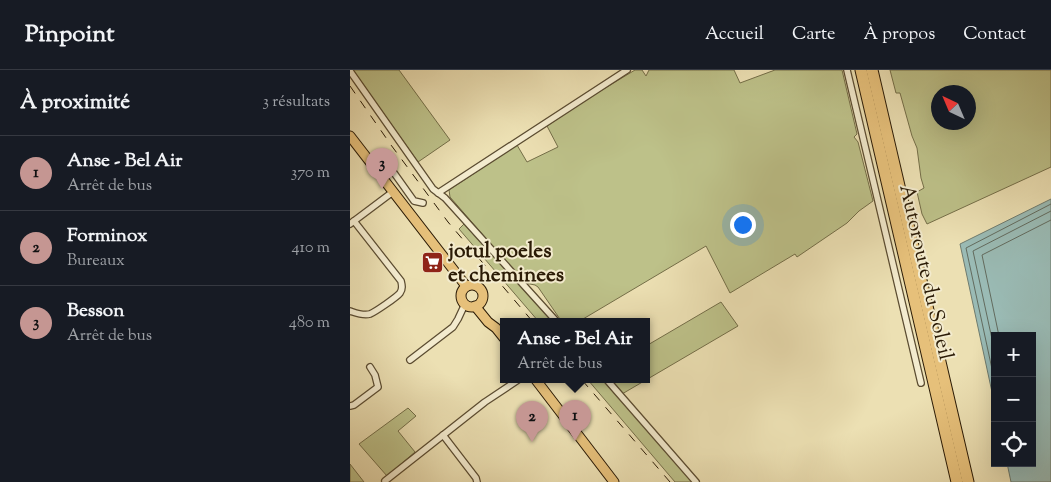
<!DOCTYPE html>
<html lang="fr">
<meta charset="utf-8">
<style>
:root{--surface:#171b24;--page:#20242c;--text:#f1f3f6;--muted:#9ea1a6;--line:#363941;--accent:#c59692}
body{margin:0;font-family:"Sorts Mill Goudy",serif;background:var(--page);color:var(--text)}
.controls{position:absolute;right:15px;bottom:15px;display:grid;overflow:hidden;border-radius:0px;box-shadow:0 5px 20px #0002}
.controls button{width:45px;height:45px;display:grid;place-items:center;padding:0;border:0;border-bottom:1px solid var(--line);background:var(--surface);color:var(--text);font:25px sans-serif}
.compass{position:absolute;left:581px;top:15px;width:45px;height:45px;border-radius:50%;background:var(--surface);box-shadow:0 5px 20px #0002;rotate:316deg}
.you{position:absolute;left:392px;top:154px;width:18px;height:18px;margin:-12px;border:4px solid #fff;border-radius:50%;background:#1a73e8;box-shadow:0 0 0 8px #1a73e833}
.badge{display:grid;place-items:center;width:32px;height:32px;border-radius:50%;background:var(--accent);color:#111;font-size:16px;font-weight:700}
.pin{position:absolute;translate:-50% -41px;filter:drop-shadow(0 1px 2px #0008)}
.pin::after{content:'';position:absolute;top:26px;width:18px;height:15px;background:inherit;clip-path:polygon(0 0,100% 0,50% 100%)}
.popup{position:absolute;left:150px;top:248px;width:150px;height:65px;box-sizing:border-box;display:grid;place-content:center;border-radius:0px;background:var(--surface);filter:drop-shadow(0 1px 4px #0005);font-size:16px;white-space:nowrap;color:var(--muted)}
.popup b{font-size:19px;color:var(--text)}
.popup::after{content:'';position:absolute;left:50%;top:100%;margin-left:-10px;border:10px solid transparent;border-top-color:var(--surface)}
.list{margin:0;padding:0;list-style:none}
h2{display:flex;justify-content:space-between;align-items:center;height:65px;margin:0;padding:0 20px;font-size:21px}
h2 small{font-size:16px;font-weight:400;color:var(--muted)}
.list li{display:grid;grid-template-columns:32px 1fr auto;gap:15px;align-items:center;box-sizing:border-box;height:75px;padding:0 20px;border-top:1px solid var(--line)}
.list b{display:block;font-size:19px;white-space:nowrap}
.list p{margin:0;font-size:16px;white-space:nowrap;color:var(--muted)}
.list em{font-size:16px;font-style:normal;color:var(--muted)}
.icon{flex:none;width:28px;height:28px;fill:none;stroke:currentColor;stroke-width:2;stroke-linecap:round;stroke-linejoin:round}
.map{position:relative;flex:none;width:701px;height:412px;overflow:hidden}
header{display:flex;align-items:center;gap:30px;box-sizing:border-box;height:70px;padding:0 25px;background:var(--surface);border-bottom:1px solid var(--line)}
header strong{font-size:24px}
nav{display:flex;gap:28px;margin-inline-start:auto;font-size:18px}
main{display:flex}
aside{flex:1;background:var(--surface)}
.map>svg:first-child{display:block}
.green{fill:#bdc189;stroke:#746e48;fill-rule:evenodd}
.water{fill:#9abbb5;stroke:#6e7b6f}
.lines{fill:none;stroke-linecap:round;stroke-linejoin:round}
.shore{stroke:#626b5e;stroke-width:1}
.street-casing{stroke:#5b4c31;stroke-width:8}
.primary-casing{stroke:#2b1b06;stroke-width:11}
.highway-casing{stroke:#2b1b06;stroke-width:13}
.street{stroke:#f3ebce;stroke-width:5.5}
.primary{stroke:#e6c07a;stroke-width:9}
.highway{stroke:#e6c07a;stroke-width:11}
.rail{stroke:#2b1b06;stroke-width:1;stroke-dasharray:9 9;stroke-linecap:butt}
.labels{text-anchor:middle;stroke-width:4;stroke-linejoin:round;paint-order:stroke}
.poi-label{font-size:21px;font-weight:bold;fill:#2b1b06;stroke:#f3ebce;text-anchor:start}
.street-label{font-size:21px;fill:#2b1b06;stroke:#f3ebce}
</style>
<header>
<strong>Pinpoint</strong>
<nav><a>Accueil</a><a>Carte</a><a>À propos</a><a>Contact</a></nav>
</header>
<main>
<aside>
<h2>À proximité<small>3 résultats</small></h2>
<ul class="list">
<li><span class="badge">1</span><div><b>Anse - Bel Air</b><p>Arrêt de bus</p></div><em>370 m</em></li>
<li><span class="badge">2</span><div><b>Forminox</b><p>Bureaux</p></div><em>410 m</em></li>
<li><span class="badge">3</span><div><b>Besson</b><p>Arrêt de bus</p></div><em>480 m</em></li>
</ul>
</aside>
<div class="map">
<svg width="701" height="412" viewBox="0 0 701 412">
<rect width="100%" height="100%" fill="#ece0b3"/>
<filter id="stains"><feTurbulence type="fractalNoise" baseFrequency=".004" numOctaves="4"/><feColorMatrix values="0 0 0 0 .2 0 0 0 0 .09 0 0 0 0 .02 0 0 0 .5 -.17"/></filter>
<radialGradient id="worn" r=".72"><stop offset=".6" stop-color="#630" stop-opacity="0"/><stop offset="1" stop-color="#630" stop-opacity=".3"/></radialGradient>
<g class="green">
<polygon points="3,0 49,0 100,70 68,92"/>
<polygon points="285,0 292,0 296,6 299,0 384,0 390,13 425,0 492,0 507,64 504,67 508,72 523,131 509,141 497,153 447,187 445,184 380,223 356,176 228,252 212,252 188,217 185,215 175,213 100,127 99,120 167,75 177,92 208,77 197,56 237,29"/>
<path d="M540 0H701V97L577 154 572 144 567 122 574 118 571 108 567 78 562 66 550 23H546ZM588 22H618V52H588Z"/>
<polygon points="114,154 201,250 203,252 189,252 109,159"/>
<polygon points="371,232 388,256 272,324 260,310 296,310 296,276"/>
<polygon points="238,310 255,310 344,412 325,412"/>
<polygon points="58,338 66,346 48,361 65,382 37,406 9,374"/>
<polygon points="0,394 14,412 0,412"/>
</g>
<polygon class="water" points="701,129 701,412 661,412 657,393 682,393 682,266 645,266 645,336 610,174"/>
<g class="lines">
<g class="shore">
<polyline points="649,266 632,185 701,150"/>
<polyline points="645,283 623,181 701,141"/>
<polyline points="645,313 616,178 701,134"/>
</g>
<defs>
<g id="street">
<polyline points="497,0 571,313"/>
<polyline points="0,1 83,119 95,128 207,252"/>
<polyline points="21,93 32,86 64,131 73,133"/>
<polyline points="88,123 277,0"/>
<polyline points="0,154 40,124"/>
<path d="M0 241C6 243 13 246 20 244 25 242 47 227 50 223 53 219 52 215 51 211L4 151"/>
<polyline points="60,290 103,257 108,249 115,234"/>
<polyline points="257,310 346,412"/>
<polyline points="0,336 4,335 28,317 25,305 20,297"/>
<polyline points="93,365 126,408 127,412"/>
<polyline points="35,411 135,332 168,310"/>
</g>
<g id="primary">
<polyline points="0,66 116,216"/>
<circle cx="122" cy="226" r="11"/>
<polyline points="125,236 138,252 146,258 154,268"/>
<polyline points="186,310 264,412"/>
</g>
<g id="highway">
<polyline points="511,0 607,412"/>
<polyline points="522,0 618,412"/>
</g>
</defs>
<use href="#street" class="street-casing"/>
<use href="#primary" class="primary-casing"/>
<use href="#highway" class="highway-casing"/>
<use href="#street" class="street"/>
<use href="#primary" class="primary"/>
<use href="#highway" class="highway"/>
<g class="rail">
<polyline points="0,16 41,75 98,152 183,252"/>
<polyline points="232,310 320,412"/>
</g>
</g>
<defs>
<symbol id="supermarket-square" viewBox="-11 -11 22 22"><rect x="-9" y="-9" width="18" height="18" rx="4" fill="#8f2418" stroke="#f3ebce"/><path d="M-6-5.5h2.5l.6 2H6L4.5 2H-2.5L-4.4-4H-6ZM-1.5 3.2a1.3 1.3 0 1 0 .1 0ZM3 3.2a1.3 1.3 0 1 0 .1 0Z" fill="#fff"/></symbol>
</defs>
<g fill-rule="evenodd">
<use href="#supermarket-square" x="70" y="180" width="25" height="25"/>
</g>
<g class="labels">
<g class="poi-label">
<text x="98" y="187">jotul poeles<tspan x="98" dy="24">et cheminees</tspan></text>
</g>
<g class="street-label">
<text transform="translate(577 202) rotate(77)" y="7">Autoroute du Soleil</text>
</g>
</g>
<rect width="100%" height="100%" filter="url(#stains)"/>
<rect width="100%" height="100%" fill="url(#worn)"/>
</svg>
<div class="controls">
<button>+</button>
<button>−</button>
<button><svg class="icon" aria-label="locate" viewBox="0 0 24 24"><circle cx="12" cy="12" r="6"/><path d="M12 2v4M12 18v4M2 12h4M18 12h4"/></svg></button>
</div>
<svg class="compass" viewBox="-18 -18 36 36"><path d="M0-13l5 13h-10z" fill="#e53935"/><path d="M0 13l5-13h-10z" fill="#9ea1a6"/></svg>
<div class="you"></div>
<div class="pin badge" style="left:225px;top:371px">1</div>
<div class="popup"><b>Anse - Bel Air</b>Arrêt de bus</div>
<div class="pin badge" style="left:182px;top:372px">2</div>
<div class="pin badge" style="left:32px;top:119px">3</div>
</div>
</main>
